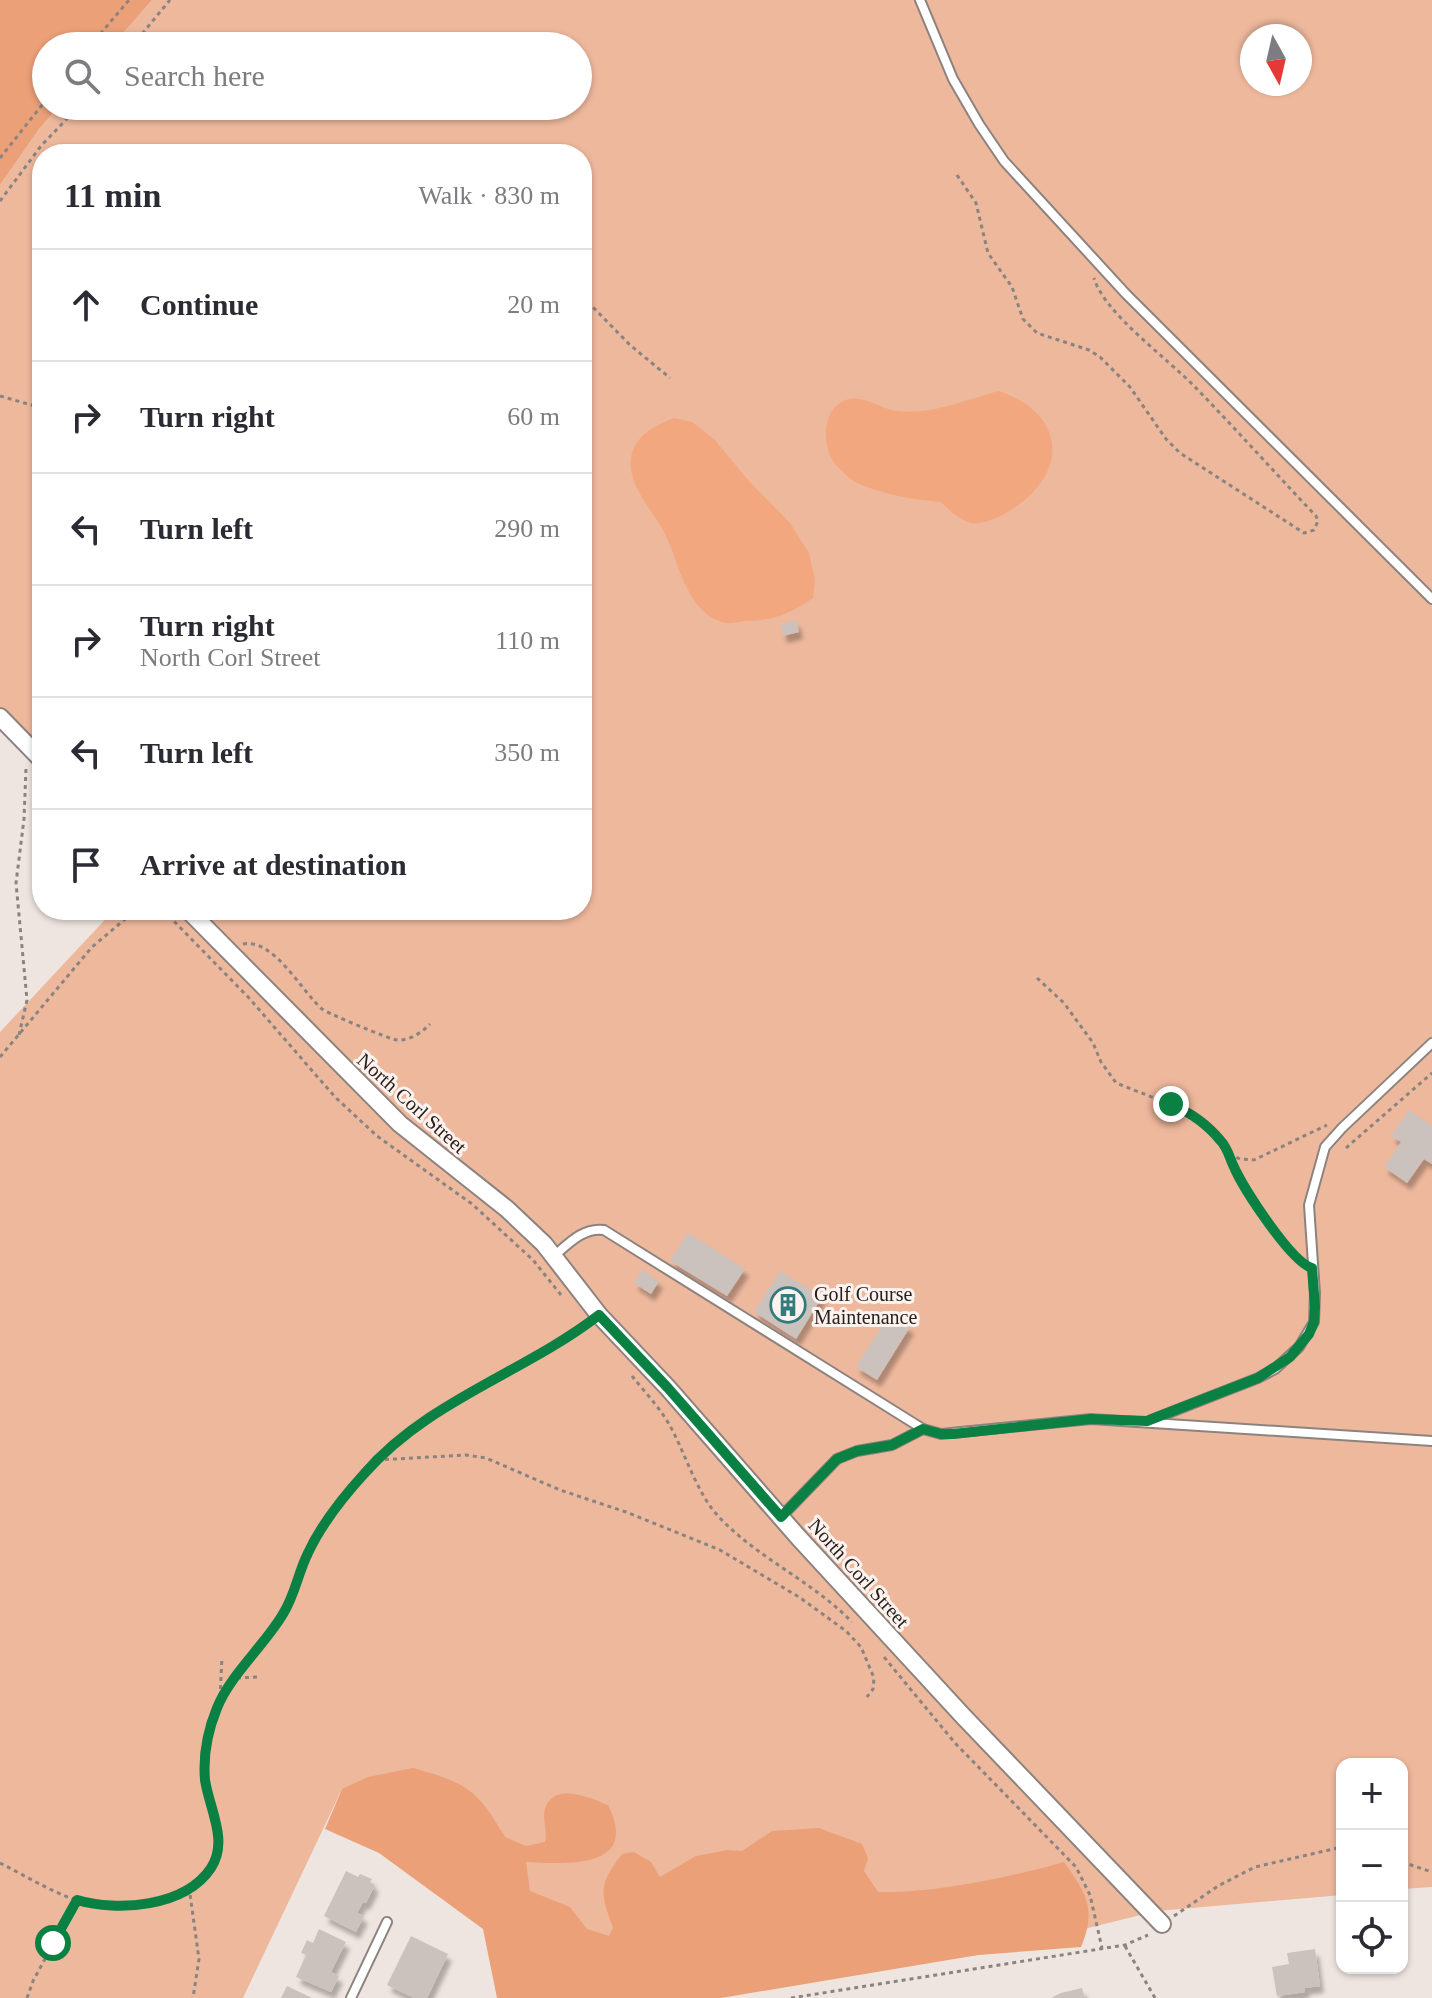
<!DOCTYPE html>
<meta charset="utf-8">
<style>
:root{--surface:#fff;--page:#f7f7f7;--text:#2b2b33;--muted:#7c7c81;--line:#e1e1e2}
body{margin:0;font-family:"Times New Roman",serif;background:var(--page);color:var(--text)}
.controls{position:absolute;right:24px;bottom:24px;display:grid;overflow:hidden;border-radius:16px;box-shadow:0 2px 6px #0004}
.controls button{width:72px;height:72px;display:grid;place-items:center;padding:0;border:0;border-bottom:2px solid var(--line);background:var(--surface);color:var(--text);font:40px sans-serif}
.compass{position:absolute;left:1240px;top:24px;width:72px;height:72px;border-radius:50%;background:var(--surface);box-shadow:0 2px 6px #0004;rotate:172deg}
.stop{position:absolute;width:24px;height:24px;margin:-18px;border:6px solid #0b8043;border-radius:50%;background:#fff}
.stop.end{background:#0b8043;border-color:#fff;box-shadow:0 2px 8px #0008}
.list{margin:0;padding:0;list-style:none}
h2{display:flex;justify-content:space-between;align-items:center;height:104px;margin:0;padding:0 32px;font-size:34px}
h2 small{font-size:26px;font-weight:400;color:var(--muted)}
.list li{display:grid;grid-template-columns:52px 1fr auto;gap:24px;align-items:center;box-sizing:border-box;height:112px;padding:0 32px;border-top:2px solid var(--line)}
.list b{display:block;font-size:30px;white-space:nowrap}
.list p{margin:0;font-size:26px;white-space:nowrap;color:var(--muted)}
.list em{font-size:26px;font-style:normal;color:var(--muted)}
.icon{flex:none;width:44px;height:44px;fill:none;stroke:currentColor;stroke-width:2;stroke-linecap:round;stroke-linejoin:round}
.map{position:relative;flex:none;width:1432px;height:1998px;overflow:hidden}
.search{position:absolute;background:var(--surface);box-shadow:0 2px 6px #0004;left:32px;top:32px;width:560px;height:88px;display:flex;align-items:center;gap:20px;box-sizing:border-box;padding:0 28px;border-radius:44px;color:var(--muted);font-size:30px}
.panel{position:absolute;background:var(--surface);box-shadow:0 2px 6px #0004;left:32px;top:144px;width:560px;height:776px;border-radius:32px}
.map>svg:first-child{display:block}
.green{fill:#eeb89d;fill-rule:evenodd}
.forest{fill:#eba078}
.water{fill:#f3a77f}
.building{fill:#ccc2bd;filter:url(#shadow)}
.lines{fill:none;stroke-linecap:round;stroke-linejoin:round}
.service-casing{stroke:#8c837e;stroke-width:12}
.minor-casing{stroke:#8c837e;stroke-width:20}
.path{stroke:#8a8480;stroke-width:3;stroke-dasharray:4 4;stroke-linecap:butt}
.service{stroke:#fff;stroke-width:8}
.minor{stroke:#fff;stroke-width:16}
.route{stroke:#0b8043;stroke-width:10}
.labels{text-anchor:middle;stroke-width:6;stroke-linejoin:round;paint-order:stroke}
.street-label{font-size:20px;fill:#24211f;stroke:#fdf2ed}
.poi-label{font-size:20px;fill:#24211f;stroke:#fdf2ed;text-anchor:start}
</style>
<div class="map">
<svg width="1432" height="1998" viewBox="0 0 1432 1998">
<defs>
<filter id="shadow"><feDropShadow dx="4" dy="7" stdDeviation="2" flood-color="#0004"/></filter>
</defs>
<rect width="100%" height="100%" fill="#efe5e0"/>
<path class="green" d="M152 0H1432V1887L1402 1889V1764H1342V1895L1157 1911 978 1955 694 1998 342 1789 243 1998H0V1032L114 910H582V154H42V760L0 717V185L39 129 59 106H578V46H112ZM1252 36H1300V84H1252Z"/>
<g class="forest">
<polygon points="0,0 152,0 112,46 46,46 46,106 59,106 39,129 0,185"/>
<path d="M413 1768C467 1783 477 1789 505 1837L526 1846 545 1842C548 1831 542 1820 545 1809 553 1781 591 1798 608 1805 641 1870 565 1864 526 1862L530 1891 570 1907 587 1929 609 1936 613 1928C600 1892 598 1886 622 1854L634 1852 651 1862 660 1877 696 1856 728 1850 742 1851 772 1831 819 1828 862 1844 868 1858 864 1871 878 1892C931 1894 1012 1877 1064 1862 1086 1893 1097 1909 1081 1947L978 1955 721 1998H497L483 1929 379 1853 325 1829 342 1789 368 1777Z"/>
</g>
<g class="water">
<path d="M999 391C1070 416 1068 477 1006 513 997 518 982 525 971 523 958 519 950 511 941 502 914 500 882 494 857 483 851 480 844 473 839 468 821 452 820 409 846 400 861 394 878 407 892 410 930 417 963 400 999 391Z"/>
<path d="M674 418 692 422 714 439 748 480 790 523 809 553 815 579 813 598C791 613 777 619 750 621 743 621 733 624 726 623 686 615 679 560 663 530 651 509 627 483 631 458 635 435 654 426 674 418Z"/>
</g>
<g class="building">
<polygon points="796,620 799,632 783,636 781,624"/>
<polygon points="1409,1110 1432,1126 1432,1164 1424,1159 1407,1183 1384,1167 1401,1142 1391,1136"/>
<polygon points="688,1233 745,1269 727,1296 670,1261"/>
<polygon points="642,1270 659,1281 651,1294 634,1283"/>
<polygon points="780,1271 822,1297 796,1339 754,1312"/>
<polygon points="889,1315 910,1327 877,1380 856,1367"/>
<polygon points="346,1871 358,1877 360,1874 372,1879 370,1882 375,1885 366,1903 363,1902 357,1913 364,1916 356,1932 324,1916"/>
<polygon points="319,1929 346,1942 331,1972 339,1976 331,1992 296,1977 306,1955 301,1953 307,1940 313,1943"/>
<polygon points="411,1936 448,1954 427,1998 414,1998 387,1985"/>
<polygon points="1315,1949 1320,1986 1305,1988 1305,1992 1277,1996 1272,1967 1289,1964 1287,1953"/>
<polygon points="287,1986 312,1998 281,1998"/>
<polygon points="1082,1988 1085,1998 1051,1998 1061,1993"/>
</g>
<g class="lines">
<defs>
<g id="service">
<polyline points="920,0 953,79 979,124 1004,161 1126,294 1432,599"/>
<path d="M554 1256C569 1243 584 1227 604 1230L923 1429 941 1434 1091 1419 1432 1441"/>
<polyline points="1151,1420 1258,1378 1275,1369 1299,1347 1314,1322 1315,1293 1309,1205 1325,1147 1342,1128 1432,1043"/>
<polyline points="781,1517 837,1459 857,1451 892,1445 923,1429"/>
<polyline points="351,1998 387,1922"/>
</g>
<g id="minor">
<polyline points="0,717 42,760"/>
<polyline points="188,910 400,1124 507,1209 544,1244 599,1315 668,1388 799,1538 963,1716 1162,1924"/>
</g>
</defs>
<use href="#service" class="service-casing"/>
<use href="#minor" class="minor-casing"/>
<g class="path">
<polyline points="90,46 129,0"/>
<polyline points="132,46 170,0"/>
<polyline points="0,158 46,100"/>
<path d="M957 175 976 203 988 253 1012 287 1023 319 1037 333 1089 350 1100 357 1130 387 1166 439 1180 453 1304 533 1314 530 1318 521 1316 516C1275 473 1235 428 1194 386 1167 358 1104 313 1094 278"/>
<polyline points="0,201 41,146 79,106"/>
<polyline points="582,296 630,345 670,378"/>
<polyline points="0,396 42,408"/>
<polyline points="34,775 42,785"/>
<polyline points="163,910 249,998 335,1097 377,1136 472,1204 533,1260 561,1295"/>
<path d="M243 944C274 938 302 992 322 1009 329 1014 389 1039 397 1040 410 1041 422 1032 430 1024"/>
<polyline points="1037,978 1064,1003 1093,1043 1101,1062 1116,1083 1190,1112 1218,1137 1259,1207 1301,1263"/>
<polyline points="19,1035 27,1000 16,883 24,819 26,768"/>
<polyline points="0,1057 92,947 136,910"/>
<polyline points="1346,1148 1432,1073"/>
<polyline points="1229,1154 1240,1159 1254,1160 1327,1125"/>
<path d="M632 1376C644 1391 659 1407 669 1424 685 1452 696 1492 718 1516 757 1558 812 1581 852 1622"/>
<polyline points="377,1460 466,1455 486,1458 560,1490 626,1512 720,1550 799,1597 846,1631 861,1647 874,1678 873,1689 867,1697"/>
<polyline points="884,1657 955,1743 1076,1867 1090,1895 1102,1948"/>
<polyline points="237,1678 257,1677"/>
<polyline points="220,1697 222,1657"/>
<polyline points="1402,1862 1432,1872"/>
<path d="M0 1863C28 1877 59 1897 90 1904 136 1913 209 1898 219 1846 216 1819 205 1794 205 1768 203 1701 252 1666 283 1614 298 1589 302 1560 317 1536 361 1468 411 1425 480 1384 516 1364 552 1347 586 1324"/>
<polyline points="189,1887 199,1959 193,1998"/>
<polyline points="1174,1916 1218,1886 1255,1867 1342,1847"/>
<polyline points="1125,1946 1155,1998"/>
<polyline points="27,1998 33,1981 77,1900"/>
<polyline points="791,1998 1125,1945 1148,1935"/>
</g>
<use href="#service" class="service"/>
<use href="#minor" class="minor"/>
</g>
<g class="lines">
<path class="route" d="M53 1943 77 1900C118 1912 185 1907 211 1868 229 1841 209 1808 205 1780 203 1756 208 1730 217 1708 230 1675 264 1646 283 1614 295 1595 298 1573 308 1553 321 1525 343 1497 364 1474 428 1400 524 1373 599 1315L668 1388 781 1517 837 1459 857 1451 892 1445 923 1429 941 1434H953L1091 1419 1147 1421 1258 1378 1290 1357 1309 1334 1314 1322 1315 1307 1312 1268C1291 1262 1243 1188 1234 1167 1229 1157 1228 1148 1220 1140 1207 1124 1189 1112 1171 1104"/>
</g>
<defs>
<symbol id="building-ring" viewBox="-11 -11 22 22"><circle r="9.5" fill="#fdf2ed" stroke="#327b7e" stroke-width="1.5"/><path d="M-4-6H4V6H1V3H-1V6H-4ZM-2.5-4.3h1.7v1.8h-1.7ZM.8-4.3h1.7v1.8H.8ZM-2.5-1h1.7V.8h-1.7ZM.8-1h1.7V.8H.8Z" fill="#327b7e"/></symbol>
</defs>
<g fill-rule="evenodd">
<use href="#building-ring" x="768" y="1285" width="40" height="40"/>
</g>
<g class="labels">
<g class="street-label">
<text transform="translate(412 1103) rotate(42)" y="7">North Corl Street</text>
<text transform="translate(859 1573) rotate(48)" y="7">North Corl Street</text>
</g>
<g class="poi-label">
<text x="814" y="1301">Golf Course<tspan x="814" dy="23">Maintenance</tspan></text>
</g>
</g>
</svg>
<div class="controls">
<button>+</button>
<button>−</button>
<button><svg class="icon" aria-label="locate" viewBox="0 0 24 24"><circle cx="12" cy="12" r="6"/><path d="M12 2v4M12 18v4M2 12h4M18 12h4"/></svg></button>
</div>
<svg class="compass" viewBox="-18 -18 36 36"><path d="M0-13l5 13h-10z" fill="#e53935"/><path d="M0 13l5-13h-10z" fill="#7c7c81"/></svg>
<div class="stop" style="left:53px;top:1943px"></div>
<div class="stop end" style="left:1171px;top:1104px"></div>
<div class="search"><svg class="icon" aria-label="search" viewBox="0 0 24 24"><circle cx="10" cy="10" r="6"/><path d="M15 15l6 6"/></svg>Search here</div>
<section class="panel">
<h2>11 min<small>Walk · 830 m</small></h2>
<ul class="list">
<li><svg class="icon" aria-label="ahead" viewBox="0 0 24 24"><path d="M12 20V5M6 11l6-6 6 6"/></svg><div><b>Continue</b></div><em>20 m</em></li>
<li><svg class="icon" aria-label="right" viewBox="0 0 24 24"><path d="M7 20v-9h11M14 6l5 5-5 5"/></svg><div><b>Turn right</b></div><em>60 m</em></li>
<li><svg class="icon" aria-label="left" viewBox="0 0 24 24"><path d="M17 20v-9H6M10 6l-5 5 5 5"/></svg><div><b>Turn left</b></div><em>290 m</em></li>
<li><svg class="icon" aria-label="right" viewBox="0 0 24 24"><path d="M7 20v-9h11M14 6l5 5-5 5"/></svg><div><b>Turn right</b><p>North Corl Street</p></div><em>110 m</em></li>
<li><svg class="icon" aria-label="left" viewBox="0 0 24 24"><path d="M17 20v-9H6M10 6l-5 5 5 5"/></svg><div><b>Turn left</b></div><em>350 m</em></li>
<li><svg class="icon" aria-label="arrive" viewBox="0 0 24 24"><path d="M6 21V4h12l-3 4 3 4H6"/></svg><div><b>Arrive at destination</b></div></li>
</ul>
</section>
</div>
